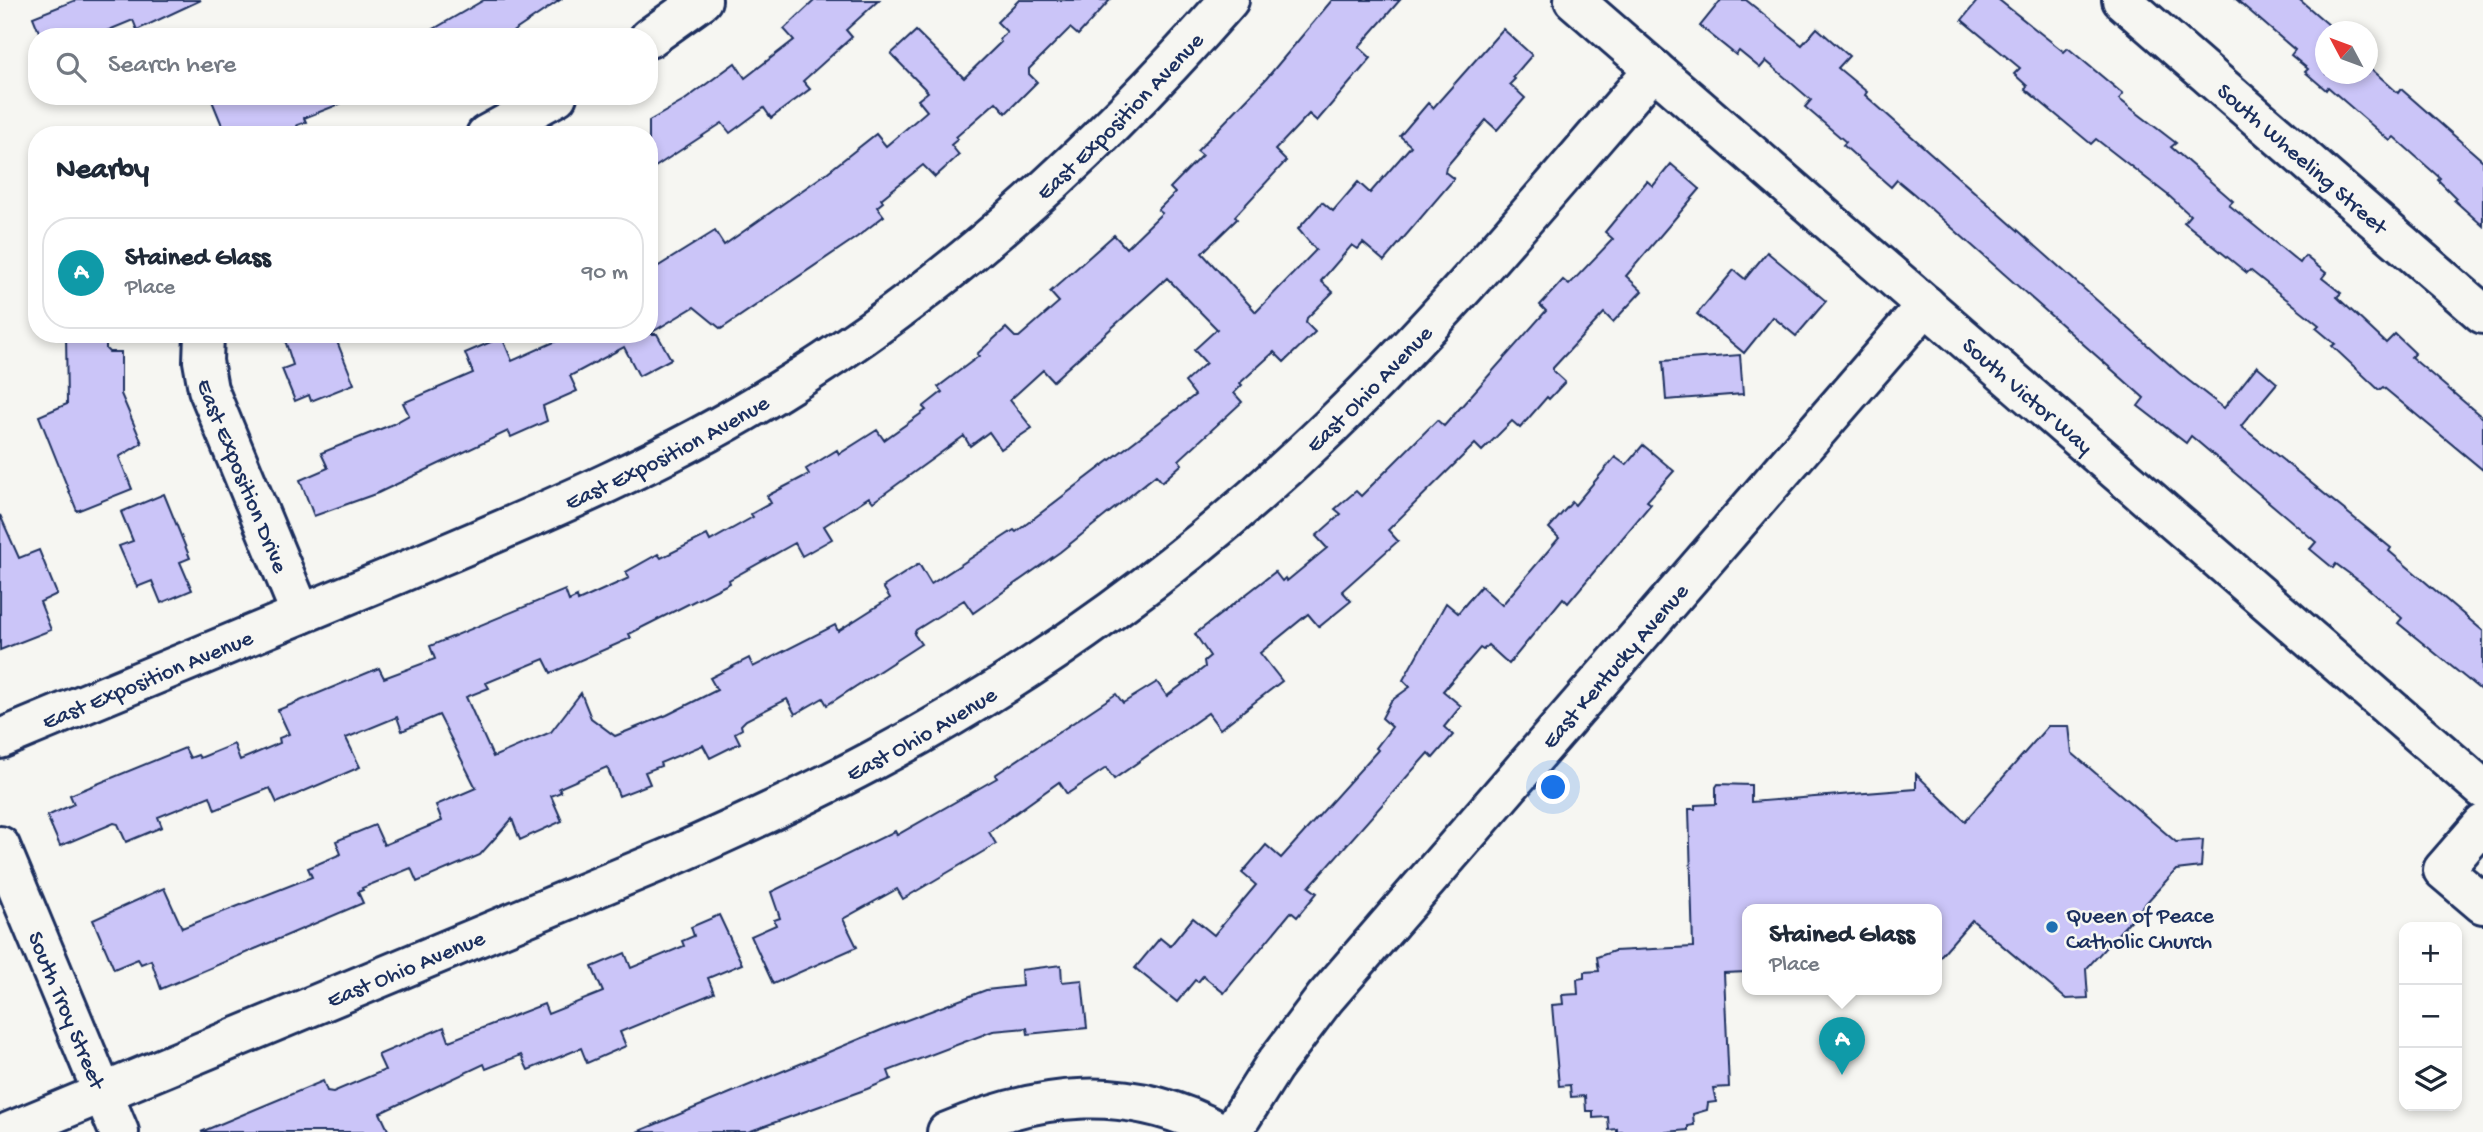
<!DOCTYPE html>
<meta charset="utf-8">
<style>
:root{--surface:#fff;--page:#f6f6f7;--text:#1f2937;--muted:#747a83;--line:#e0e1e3;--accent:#1f6fb2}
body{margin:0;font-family:"Gochi Hand",sans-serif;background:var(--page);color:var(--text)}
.controls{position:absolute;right:21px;bottom:21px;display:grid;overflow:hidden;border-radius:14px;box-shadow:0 4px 10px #0003}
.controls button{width:63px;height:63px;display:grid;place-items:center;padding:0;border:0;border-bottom:2px solid var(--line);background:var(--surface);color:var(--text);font:35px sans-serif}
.compass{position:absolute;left:2315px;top:21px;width:63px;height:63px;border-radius:50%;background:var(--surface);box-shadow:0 4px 10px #0003;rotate:311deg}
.you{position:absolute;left:1554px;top:788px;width:24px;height:24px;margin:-18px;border:5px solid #fff;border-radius:50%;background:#1a73e8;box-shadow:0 0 0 10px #1a73e833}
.badge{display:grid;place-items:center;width:46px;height:46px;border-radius:50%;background:var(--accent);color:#fff;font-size:23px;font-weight:700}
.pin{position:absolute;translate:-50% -58px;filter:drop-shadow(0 2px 4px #0008)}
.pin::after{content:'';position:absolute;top:37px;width:24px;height:21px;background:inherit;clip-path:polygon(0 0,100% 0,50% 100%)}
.popup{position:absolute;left:1742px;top:904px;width:200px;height:91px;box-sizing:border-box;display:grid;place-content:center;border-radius:14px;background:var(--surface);filter:drop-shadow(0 2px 5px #0005);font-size:23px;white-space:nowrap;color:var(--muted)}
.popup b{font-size:26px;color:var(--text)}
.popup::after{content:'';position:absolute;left:50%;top:100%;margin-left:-14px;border:14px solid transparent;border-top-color:var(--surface)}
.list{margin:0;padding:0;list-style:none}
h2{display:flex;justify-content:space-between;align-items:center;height:91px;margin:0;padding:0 28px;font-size:30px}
h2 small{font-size:23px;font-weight:400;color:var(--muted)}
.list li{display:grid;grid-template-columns:46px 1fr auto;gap:21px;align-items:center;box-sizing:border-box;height:112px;margin:0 14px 14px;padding:0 14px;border:2px solid var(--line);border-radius:28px}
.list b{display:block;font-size:26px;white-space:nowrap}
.list p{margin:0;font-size:23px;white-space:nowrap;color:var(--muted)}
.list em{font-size:23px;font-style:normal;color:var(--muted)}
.icon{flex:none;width:38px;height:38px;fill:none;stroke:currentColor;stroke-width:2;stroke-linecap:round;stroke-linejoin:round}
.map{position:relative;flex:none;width:2483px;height:1132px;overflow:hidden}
.search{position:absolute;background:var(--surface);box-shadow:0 4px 10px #0003;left:28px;top:28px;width:630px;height:77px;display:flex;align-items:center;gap:18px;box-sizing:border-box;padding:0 24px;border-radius:28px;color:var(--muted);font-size:26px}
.panel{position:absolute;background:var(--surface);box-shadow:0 4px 10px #0003;left:28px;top:126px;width:630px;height:217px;border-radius:28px}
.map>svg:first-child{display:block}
.building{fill:#cbc5f8;stroke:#1b2f5e;stroke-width:2;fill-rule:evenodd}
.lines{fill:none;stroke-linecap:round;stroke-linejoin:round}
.minor-casing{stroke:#1b2f5e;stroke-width:44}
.minor{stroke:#f6f6f2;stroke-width:38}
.poi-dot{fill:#1f6fb2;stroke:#f6f6f2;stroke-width:2.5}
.labels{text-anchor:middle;stroke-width:5;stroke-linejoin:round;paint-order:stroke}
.street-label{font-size:23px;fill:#1b2f5e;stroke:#f6f6f2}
.poi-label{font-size:23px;fill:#1b2f5e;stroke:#f6f6f2;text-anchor:start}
</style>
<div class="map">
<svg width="2483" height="1132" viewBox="0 0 2483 1132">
<rect width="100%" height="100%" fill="#f6f6f2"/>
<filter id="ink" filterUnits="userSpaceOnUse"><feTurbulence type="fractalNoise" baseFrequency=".0143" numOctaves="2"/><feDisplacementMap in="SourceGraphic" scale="14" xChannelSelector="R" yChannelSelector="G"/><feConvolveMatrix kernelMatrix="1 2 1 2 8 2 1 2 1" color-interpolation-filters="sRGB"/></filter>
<g filter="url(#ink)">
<g class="building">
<polygon points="76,0 201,0 137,30 133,20 92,37 41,37 33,17"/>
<polygon points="484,0 560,0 505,37 420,37"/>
<polygon points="815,0 879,0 846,30 852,37 803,81 810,89 771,118 764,108 730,133 722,123 649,171 649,121 682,102 735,63 745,78 794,40 784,29"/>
<polygon points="1019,0 1110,0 1078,35 1070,28 1029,69 1029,74 1037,82 1006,113 996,102 956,137 958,139 951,145 959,155 935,177 923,165 881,199 883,202 877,207 884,216 857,237 721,329 694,307 649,334 649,272 715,231 724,245 824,175 876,134 886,146 927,111 918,100 928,92 891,54 916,31 964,78 1001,42 999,39 1007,32 997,22"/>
<path d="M1332 0H1400L1359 47 1371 58 1317 121 1309 114 1275 150 1286 161 1235 216 1237 219 1202 253 1256 312 1316 250 1298 229 1322 202 1333 211 1358 182 1370 193 1411 146 1400 136 1428 103 1433 108 1503 29 1532 55 1513 77 1515 79 1510 84 1525 98 1497 130 1486 120 1446 167 1445 172 1454 179 1384 261 1363 243 1358 249 1352 245 1321 281 1333 292 1307 318 1306 323 1315 332 1284 362 1274 352 1240 383 1242 385 1234 393 1242 402 1179 460 1182 464 1162 482 1156 475 1060 552 973 613 964 600 916 630 914 634 921 644 827 705 823 698 795 714 787 699 746 720 741 725 742 729 735 733 740 743 710 758 703 745 660 763 661 766 645 772 650 784 619 796 607 767 559 788 561 792 551 796 562 821 520 840 512 819 480 855 417 882 411 868 362 888 363 890 358 892 363 903 161 989 151 960 141 964 138 959 114 969 93 920 164 888 182 928 312 877 308 868 341 854 336 841 375 825 384 845 442 821 436 805 476 788 439 715 402 731 397 717 346 738 360 767 277 803 270 788 215 810 210 796 158 817 162 827 126 842 118 824 114 823 60 846 47 816 74 804 70 795 185 748 190 758 198 755 200 758 234 744 240 760 280 743 279 738 289 734 278 710 379 668 384 678 435 659 430 646 565 590 569 601 577 597 578 601 629 578 626 572 658 554 661 558 707 535 710 541 753 517 751 514 771 503 767 496 809 474 806 469 837 450 839 454 877 430 884 440 926 410 923 407 942 392 938 387 979 356 977 354 1006 328 1015 337H1019L1059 302 1050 292 1114 235 1126 248 1162 213 1158 210 1175 193 1170 188 1202 155 1197 151 1266 79ZM1167 278 1217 329 1194 350 1206 363 1185 382 1195 395 1016 532 1014 530 931 584 919 564 883 587 890 598 838 631 835 625 753 667 749 658 710 678 717 690 667 715 615 736 591 718 581 693 551 732 493 757 466 697 489 688 486 683 544 659 551 673 631 638 629 634 730 583 729 580 795 543 802 556 832 539 824 526 869 497 873 502 964 436 970 446 989 432 1001 449 1032 428 1010 400 1043 370 1053 381Z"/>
<polygon points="1721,0 1746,0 1802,45 1817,28 1849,56 1838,68 1867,92 1865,95 2179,373 2224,408 2257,366 2277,383 2241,426 2391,548 2389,551 2483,631 2483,692 2398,623 2402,618 2362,583 2336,564 2333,568 2310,549 2316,542 2191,436 2186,443 2138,406 2144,398 1914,194 1897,180 1891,187 1843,145 1846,142 1805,107 1811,100 1766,61 1760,68 1739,51 1736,55 1700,26"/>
<polygon points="1978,0 1999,0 2064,52 2068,48 2123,94 2119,99 2176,143 2171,147 2233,201 2229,205 2300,263 2305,256 2326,273 2322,278 2341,293 2337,297 2386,343 2395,334 2415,353 2411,357 2483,418 2483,470 2383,387 2379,390 2332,346 2335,344 2316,328 2319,325 2250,270 2247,273 2184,222 2190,215 2169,196 2096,139 2091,144 2025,89 2027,86 2014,74 2020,68 1962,20"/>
<polygon points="2237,0 2300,0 2337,32 2326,32 2326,74 2368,74 2368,66 2398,93 2401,89 2483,161 2483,226 2454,200 2456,198 2438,180 2440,178 2394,137 2390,141 2328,87 2326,90 2305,72 2308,69 2291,55 2295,50"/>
<polygon points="210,96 354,96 355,98 304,118 306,122 297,125 301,135 226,135"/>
<polygon points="1671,164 1700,189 1626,276 1642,291 1613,322 1604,313 1553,368 1553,371 1565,382 1549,399 1547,397 1520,428 1512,421 1482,451 1475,444 1388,530 1398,541 1342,591 1351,601 1319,627 1308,614 1260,653 1282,681 1220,729 1208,713 1114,779 1106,768 1067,794 1059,782 989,832 996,844 903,899 897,889 843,919 857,947 773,984 751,936 776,925 774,920 780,918 771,892 895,831 897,835 997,778 995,775 1116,694 1123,703 1157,682 1167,696 1205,667 1204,661 1210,656 1195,634 1275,572 1282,581 1285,578 1287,581 1327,548 1316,536 1341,514 1335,509 1356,491 1361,496 1437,420 1444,426 1546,311 1540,305 1563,280 1569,285 1613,239 1605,232 1647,181 1653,186"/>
<polygon points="1767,252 1826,301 1796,336 1773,317 1744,353 1697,314 1734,270 1745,279"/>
<polygon points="66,334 106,334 106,349 109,352 121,352 121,394 142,443 119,457 132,489 77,511 39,416 67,404"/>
<polygon points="283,334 334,334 354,384 311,401 309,395 295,401 282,369 293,365"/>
<polygon points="572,334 657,334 671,359 639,376 624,347 570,376 577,391 543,406 547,421 511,437 508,431 378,493 314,516 300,480 328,468 321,453 393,424 409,415 403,403 473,373 465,353 502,337 512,361"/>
<polygon points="1740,355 1743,394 1666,400 1663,361"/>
<polygon points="1643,445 1674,471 1647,501 1651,504 1568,603 1563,598 1509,664 1488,645 1483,650 1480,648 1443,691 1461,706 1444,727 1453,735 1433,758 1428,753 1309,887 1317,893 1297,917 1291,912 1224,993 1203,976 1198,982 1195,980 1177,1002 1135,968 1160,938 1170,946 1193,918 1214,935 1256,885 1242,873 1266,845 1281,858 1378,750 1376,748 1392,727 1382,718 1391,701 1410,687 1403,680 1446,603 1458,613 1481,586 1502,605 1559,538 1549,528 1572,502 1575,505 1615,457 1626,465"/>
<polygon points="164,494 190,558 180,562 192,590 161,603 152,581 137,587 119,546 133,541 121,512"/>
<polygon points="0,515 19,558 39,550 57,594 40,602 51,630 0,650"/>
<polygon points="2048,726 2069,726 2072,753 2176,842 2203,840 2201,867 2176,870 2086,969 2088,998 2066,999 1972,920 1936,961 1936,909 1747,909 1747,972 1724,973 1729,1087 1713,1088 1716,1102 1708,1103 1707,1110 1693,1114 1694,1125 1688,1126 1688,1130 1667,1132 1617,1132 1617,1129 1609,1130 1608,1117 1593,1118 1593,1111 1586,1111 1585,1096 1571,1097 1570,1085 1559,1086 1552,1005 1563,1004 1562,995 1578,994 1577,979 1584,978 1584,972 1599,971 1597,957 1614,951 1693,947 1689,809 1695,809 1695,805 1716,804 1716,787 1718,784 1751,785 1751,802 1916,789 1916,774 1965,821"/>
<polygon points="719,915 742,964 708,978 714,993 620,1032 626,1046 587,1063 581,1048 528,1070 521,1055 486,1069 484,1064 380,1113 389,1132 201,1132 323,1081 327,1091 333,1092 385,1070 378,1055 444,1027 449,1041 544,1004 548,1014 603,992 592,967 625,953 631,968 684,946 682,941 694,936 691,927"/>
<polygon points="1061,965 1062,982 1082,980 1087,1028 1028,1034 1027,1028 993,1031 888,1071 891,1079 867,1089 748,1132 637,1132 891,1026 986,990 1022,986 1021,970"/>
</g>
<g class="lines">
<defs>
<g id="minor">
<path id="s1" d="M1574 0 2483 789"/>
<path id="s2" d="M2122 0 2483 314"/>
<polyline points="649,38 702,0"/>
<polyline points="486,135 557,96"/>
<path id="s3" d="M204 334 203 361 208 389 301 614"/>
<path id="s4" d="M0 739C133 684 265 629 398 574 528 519 659 466 779 391 950 286 1097 151 1229 0"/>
<polyline points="2483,824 2443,870 2483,904"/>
<path id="s5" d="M0 846 119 1132"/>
<path id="s6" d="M9 1132 668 858C736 828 804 797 870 762 1037 674 1195 558 1331 426 1446 315 1549 190 1654 69"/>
<path d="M947 1132C1040 1093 1128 1082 1220 1132"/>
<path id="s7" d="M1232 1132 1273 1067 1325 998 1926 305"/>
</g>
</defs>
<use href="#minor" class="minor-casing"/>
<use href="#minor" class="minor"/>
</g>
</g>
<circle class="poi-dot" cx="2052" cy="927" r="7"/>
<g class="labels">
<g class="street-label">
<text dy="8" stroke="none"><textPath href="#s4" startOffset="1293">East Exposition Avenue</textPath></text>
<text dy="8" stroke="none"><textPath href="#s2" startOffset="240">South Wheeling Street</textPath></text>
<text dy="8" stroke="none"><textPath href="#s6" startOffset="1563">East Ohio Avenue</textPath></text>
<text dy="8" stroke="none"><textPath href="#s1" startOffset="602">South Victor Way</textPath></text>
<text dy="8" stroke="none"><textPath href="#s4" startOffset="726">East Exposition Avenue</textPath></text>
<text dy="8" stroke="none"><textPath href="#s3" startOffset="149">East Exposition Drive</textPath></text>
<text dy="8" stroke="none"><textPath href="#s7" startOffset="604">East Kentucky Avenue</textPath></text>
<text dy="8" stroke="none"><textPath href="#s4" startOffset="159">East Exposition Avenue</textPath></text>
<text dy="8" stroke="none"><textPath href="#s6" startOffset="996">East Ohio Avenue</textPath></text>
<text dy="8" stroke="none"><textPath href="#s6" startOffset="429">East Ohio Avenue</textPath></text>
<text dy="8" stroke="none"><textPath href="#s5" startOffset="177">South Troy Street</textPath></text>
</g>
<g class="poi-label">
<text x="2066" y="922">Queen of Peace<tspan x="2066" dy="26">Catholic Church</tspan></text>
</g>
</g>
</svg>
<div class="controls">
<button>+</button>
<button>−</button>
<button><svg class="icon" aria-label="layers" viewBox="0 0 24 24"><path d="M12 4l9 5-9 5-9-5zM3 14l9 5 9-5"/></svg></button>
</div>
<svg class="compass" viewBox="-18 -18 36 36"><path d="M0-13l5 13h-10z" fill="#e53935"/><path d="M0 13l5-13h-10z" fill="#747a83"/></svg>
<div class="you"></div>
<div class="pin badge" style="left:1842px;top:1075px;background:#0f9aa8">A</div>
<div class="popup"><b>Stained Glass</b>Place</div>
<div class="search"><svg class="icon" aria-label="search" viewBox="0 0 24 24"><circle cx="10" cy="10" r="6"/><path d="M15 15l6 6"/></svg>Search here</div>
<section class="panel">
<h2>Nearby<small></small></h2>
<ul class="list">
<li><span class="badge" style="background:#0f9aa8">A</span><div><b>Stained Glass</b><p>Place</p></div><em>90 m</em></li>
</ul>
</section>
</div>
